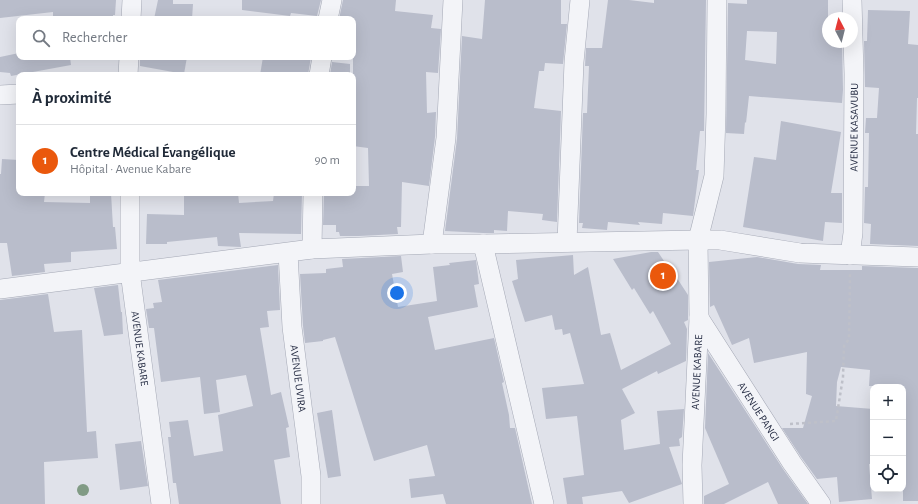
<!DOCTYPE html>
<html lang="fr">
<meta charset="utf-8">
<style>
:root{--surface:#fff;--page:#f6f6f7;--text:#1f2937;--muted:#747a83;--line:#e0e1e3;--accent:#ea580c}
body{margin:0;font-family:"Alegreya Sans",sans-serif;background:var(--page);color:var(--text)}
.controls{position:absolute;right:12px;bottom:12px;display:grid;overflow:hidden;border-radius:8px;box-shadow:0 4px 16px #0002}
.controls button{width:36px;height:36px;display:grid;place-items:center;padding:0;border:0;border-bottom:1px solid var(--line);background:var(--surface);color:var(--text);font:20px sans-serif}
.compass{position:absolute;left:822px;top:12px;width:36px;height:36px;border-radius:50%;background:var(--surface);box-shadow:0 4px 16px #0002;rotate:353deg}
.you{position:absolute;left:397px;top:293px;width:14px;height:14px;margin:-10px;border:3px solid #fff;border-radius:50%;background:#1a73e8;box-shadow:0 0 0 6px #1a73e833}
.badge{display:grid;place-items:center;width:26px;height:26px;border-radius:50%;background:var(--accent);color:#fff;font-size:13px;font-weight:700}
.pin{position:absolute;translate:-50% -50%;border:2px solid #fff;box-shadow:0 1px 4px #0006}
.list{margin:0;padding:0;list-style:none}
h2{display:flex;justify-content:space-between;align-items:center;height:52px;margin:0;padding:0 16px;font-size:17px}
h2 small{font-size:13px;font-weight:400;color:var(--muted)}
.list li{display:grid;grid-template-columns:26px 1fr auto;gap:12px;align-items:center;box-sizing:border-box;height:72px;padding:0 16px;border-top:1px solid var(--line)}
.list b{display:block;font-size:15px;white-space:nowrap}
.list p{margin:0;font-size:13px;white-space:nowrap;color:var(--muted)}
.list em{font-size:13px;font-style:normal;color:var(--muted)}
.icon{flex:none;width:22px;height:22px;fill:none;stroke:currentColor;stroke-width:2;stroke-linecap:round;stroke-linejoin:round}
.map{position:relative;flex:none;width:918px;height:504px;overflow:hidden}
.search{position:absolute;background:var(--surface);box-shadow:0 4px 16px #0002;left:16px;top:16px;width:340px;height:44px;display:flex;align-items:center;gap:10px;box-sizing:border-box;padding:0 14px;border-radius:8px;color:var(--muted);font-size:15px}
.panel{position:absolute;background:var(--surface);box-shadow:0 4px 16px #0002;left:16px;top:72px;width:340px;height:124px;border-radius:8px}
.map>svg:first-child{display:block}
.building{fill:#b9bdcb;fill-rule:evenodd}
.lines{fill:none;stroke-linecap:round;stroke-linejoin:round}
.minor-casing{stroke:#a4a8b5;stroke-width:20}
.path{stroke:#bec0c9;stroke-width:2.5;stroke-dasharray:3 3;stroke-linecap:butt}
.minor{stroke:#f3f4f8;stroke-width:19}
.tree{fill:#819b85}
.labels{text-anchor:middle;stroke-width:3;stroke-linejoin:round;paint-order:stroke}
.street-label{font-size:11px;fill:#262d44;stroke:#f0f2f8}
</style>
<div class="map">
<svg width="918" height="504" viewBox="0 0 918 504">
<rect width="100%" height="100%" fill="#e0e2ea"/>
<g class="building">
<polygon points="0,0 116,0 115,15 113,15 113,19 53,19 53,12 0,18"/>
<polygon points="158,0 173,0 173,4 193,4 192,19 154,19"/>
<polygon points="242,0 321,0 317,16 291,13 290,16 242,10"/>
<polygon points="343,0 396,0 395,11 433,15 431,28 441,29 438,73 426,72 427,113 436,112 435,137 429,186 402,182 401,227 397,227 398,234 359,236 340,236 339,232 336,232 336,225 323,225 324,193 353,193 353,186 369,186 368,148 353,146 353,19 339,19"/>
<polygon points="485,0 561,0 561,24 567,24 563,64 545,63 544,71 539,71 534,108 561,111 557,222 542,220 543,214 508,211 507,231 494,230 494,233 483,233 445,231 457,139 462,36 482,39"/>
<polygon points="608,0 629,0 654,3 654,0 706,0 704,131 700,131 696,170 699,170 693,216 663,213 662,224 638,222 640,225 608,222 607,230 582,228 583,223 579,223 583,113 587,113 589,66 585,66 586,48 602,48"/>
<path d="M747 0H828V42H842L843 90 842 103 749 96 746 123 745 122 744 134 726 133 728 3 747 4ZM747 31 777 32 776 64 745 60Z"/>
<polygon points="868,10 910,11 908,44 918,45 918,98 917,98 916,134 918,134 918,246 870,244 871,224 864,223 865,187 868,187 869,133 865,133 866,118 877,118 879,88 865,87 864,42 864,41 867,41"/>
<polygon points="19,53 19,57 70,57 71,65 11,76 10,73 0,72 0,57"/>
<polygon points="140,57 187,57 184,74 140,66"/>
<polygon points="263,57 311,57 308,75 260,75"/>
<polygon points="332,62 350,64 350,75 330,75"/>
<polygon points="781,121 841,132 831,193 842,193 842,223 825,222 823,241 743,227 754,157 776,160"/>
<polygon points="2,159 19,160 19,193 45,193 44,202 90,203 90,193 111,193 113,227 115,227 117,249 71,252 71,262 44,264 45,272 12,276 7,243 0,243 0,174 1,174"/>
<polygon points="184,193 238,193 239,203 273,201 274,193 302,193 301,234 239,233 241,247 218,246 217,237 167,242 167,244 146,244 147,214 184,215"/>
<polygon points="651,252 658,252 668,267 669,266 688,295 688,320 684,322 687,329 686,361 658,374 657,371 622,389 635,413 621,420 624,450 660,444 657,411 684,409 682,437 679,439 680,446 669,447 681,481 682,484 629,503 622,491 582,497 583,504 567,504 563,478 584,475 577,416 546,419 542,388 584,384 570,333 563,335 562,329 555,330 552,315 525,322 512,281 518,279 516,260 573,255 574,275 588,267 601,335 610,333 621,370 671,344 653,311 650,314 634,288 632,290 613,259"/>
<polygon points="401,256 403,272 392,274 398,307 437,301 433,267 450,265 449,263 476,260 479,284 474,285 478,307 428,317 435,350 494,338 504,382 502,383 509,415 510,428 515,428 532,504 446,504 443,494 411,498 409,479 435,476 427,445 374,461 335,337 323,340 323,341 305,343 303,326 300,274 326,273 326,269 343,267 342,259"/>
<polygon points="757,257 798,264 821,265 820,270 862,270 862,266 918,268 918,501 903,501 903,387 869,386 870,370 841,367 837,382 836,406 873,409 873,464 869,464 872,499 839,502 837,477 817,479 801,457 782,428 803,428 812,396 806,394 807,352 754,363 749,338 732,345 714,305 710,307 709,262"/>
<polygon points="278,265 280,310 267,311 269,327 260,328 271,395 281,392 289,427 286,428 290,457 274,460 281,504 179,504 176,483 173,483 168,437 171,437 169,422 188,420 194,456 223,451 218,415 253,406 246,375 216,380 220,412 204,414 200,377 161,382 154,328 149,328 146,309 154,308 153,303 162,302 158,280"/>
<polygon points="118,285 121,312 122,312 123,334 104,336 94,288"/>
<polygon points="48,294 54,332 82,330 87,432 96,431 98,458 44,462 45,504 0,504 0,300"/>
<polygon points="708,353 783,469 808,504 778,504 768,482 724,504 704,504 704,496 729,484 705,428"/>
<polygon points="332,410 341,476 328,478 317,413"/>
<polygon points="141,441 148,486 120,490 115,444"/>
</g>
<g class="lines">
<defs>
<g id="minor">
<polyline points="131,19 132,0"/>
<polyline points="328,19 332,0"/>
<polyline points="128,75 129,57"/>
<polyline points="319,75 322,57"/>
<polyline points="0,95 19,94"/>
<path id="s1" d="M130 193V272L161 504"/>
<polyline points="567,242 574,62 580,0"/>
<polyline points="432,244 446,138 453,0"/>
<polyline points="483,244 544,504"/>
<polyline points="312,249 313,193"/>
<path id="s2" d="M288 253 292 327 311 476V504"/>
<path id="s3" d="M850 255 853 233 854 74 852 0"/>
<polyline points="0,289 312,249 432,244 483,244 698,240 720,240 800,253 827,254 918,257"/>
<path id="s4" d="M699 318 792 463 821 504"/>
<path id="s5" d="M693 504 692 465 699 318 698 240 714 176 716 114 717 0"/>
</g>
</defs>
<use href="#minor" class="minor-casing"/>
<polyline class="path" points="790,424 836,421 843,377 844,346 849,339 850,274"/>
<use href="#minor" class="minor"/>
</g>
<circle class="tree" cx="83" cy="490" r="6"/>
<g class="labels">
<g class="street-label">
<text dy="4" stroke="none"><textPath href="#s3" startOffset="128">AVENUE KASAVUBU</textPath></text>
<text dy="4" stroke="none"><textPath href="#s1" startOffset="156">AVENUE KABARE</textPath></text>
<text dy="4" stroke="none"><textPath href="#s5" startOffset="132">AVENUE KABARE</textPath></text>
<text dy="4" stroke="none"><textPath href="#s2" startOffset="126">AVENUE UVIRA</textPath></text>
<text dy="4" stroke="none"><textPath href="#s4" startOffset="111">AVENUE PANGI</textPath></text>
</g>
</g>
</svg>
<div class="controls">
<button>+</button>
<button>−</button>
<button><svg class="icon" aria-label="locate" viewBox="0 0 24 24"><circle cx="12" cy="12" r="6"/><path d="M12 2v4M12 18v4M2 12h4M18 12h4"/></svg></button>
</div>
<svg class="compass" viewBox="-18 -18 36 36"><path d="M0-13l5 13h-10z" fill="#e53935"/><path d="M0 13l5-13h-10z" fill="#747a83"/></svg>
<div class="you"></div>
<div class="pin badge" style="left:663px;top:276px">1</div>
<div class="search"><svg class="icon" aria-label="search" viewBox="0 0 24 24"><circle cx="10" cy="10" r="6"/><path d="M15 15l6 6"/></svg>Rechercher</div>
<section class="panel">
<h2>À proximité<small></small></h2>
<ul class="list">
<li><span class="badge">1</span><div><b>Centre Médical Évangélique</b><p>Hôpital · Avenue Kabare</p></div><em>90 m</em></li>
</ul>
</section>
</div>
